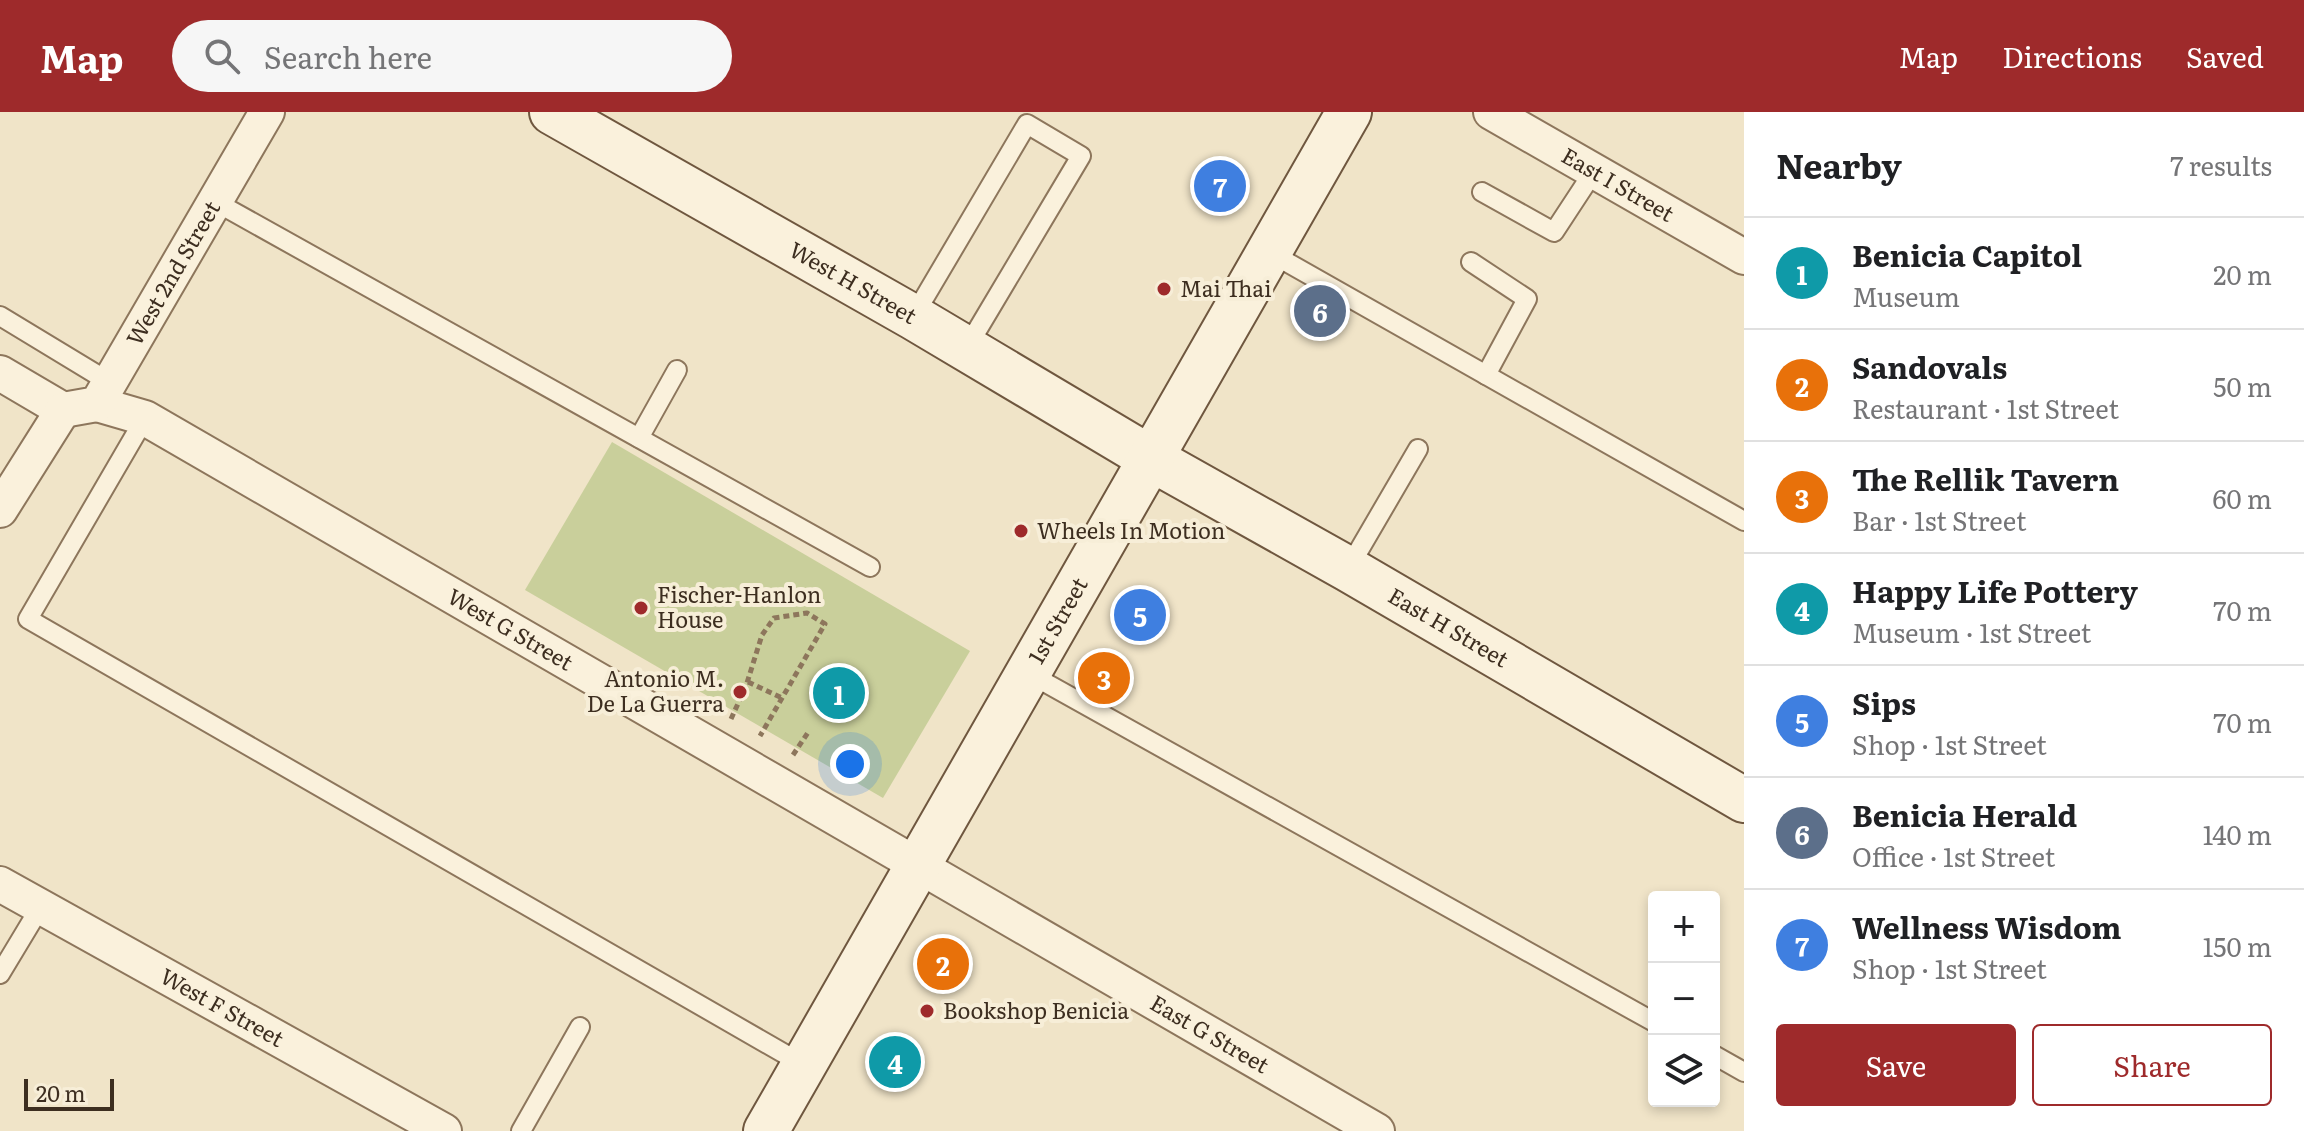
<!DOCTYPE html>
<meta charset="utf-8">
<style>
:root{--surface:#fff;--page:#f6f6f6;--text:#202124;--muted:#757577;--line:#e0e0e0;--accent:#9e2a2b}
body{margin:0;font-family:Literata,serif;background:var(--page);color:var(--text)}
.controls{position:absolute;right:24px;bottom:24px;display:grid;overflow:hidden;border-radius:8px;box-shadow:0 4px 12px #0003}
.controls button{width:72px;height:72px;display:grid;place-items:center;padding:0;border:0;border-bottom:2px solid var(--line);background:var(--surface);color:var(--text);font:40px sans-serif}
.scale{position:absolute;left:24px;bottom:20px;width:90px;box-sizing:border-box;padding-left:8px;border:4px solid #3d2e20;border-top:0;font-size:22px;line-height:28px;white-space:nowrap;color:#3d2e20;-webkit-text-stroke:6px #f7eed8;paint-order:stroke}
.you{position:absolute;left:850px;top:652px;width:28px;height:28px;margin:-20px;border:6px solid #fff;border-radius:50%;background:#1a73e8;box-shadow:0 0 0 12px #1a73e833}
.badge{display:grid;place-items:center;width:52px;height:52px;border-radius:50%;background:var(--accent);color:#fff;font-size:26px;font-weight:700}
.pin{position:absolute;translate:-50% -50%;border:4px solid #fff;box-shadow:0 2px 8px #0006}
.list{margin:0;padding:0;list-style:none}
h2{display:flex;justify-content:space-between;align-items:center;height:104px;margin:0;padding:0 32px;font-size:34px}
h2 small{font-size:26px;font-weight:400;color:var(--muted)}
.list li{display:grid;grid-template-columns:52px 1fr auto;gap:24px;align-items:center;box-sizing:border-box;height:112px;padding:0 32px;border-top:2px solid var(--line)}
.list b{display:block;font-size:30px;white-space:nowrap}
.list p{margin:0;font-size:26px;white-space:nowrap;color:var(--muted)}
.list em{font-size:26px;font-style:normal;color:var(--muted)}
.actions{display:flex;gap:16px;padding:24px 32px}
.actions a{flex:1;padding:18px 0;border:2px solid var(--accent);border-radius:8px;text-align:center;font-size:28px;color:var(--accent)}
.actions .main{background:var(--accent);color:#fff}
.icon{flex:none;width:44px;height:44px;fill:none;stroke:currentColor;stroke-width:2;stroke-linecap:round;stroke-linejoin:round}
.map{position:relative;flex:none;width:1744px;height:1019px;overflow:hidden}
header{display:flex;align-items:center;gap:48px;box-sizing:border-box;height:112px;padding:0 40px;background:var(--accent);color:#fff}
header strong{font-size:38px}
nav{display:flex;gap:44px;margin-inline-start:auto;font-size:28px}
.search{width:560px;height:72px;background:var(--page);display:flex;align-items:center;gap:20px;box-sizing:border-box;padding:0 28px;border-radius:44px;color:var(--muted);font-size:30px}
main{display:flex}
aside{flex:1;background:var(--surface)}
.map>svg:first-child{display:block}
.green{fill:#c9cf9b}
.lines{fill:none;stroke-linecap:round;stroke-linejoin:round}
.lane-casing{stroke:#8d765c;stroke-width:22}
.street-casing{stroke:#8d765c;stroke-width:38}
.secondary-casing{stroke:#6f573f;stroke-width:48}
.path{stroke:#8d765c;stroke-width:5;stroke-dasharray:6 4;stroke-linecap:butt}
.lane{stroke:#faf1dc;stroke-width:18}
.street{stroke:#faf1dc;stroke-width:34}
.secondary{stroke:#faf1dc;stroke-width:44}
.poi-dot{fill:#9e2a2b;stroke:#f7eed8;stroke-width:3}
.labels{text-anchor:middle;stroke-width:8;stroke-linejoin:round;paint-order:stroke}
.street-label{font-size:22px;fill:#3d2e20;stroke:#f7eed8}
.poi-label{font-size:22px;fill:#3d2e20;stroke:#f7eed8;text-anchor:start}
</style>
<header>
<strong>Map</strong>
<div class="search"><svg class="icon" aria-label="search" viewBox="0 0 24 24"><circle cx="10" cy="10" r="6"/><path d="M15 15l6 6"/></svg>Search here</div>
<nav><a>Map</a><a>Directions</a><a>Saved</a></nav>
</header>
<main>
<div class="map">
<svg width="1744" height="1019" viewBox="0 0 1744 1019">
<rect width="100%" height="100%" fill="#f0e4c8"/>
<polygon class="green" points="612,330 970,539 883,686 525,478"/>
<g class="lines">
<defs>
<g id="lane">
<polyline points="1482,80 1554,120 1594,59"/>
<polyline points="214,89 870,455"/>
<polyline points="1269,140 1744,409"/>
<polyline points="1471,150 1527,187 1486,263"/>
<polyline points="0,204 109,270"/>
<polyline points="913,205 1027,12 1081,44 966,237"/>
<polyline points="145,306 28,507 804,953"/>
<polyline points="639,326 677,258"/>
<polyline points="1348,457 1418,337"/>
<polyline points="1028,561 1654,910"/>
<polyline points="0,862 41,794"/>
<polyline points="1714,943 1744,960"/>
<polyline points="521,1019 580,915"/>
</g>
<g id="street">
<path id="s1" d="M1491 0 1744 145"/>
<polyline points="0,261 63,298"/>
<path id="s2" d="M97 292 145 306 1377 1019"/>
<path id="s3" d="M63 298 97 292 267 0"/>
<polyline points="0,398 63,298"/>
<path id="s4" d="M0 772 444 1019"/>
</g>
<g id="secondary">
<path id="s5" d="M552 0 913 205 1150 346 1348 457 1744 688"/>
<path id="s6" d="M766 1019 1349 0"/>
</g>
</defs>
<use href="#lane" class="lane-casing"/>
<use href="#street" class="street-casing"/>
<use href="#secondary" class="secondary-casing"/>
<g class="path">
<polyline points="748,570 782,586"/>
<polyline points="731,607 746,574 762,523 774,506 807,501 825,512 760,624"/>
<polyline points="793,643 809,619"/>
</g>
<use href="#lane" class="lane"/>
<use href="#street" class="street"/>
<use href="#secondary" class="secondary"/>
</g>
<g class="poi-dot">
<circle cx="1164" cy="177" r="8"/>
<circle cx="1021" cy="419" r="8"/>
<circle cx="641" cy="496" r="8"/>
<circle cx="740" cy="580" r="8"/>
<circle cx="927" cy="899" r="8"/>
</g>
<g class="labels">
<g class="street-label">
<text dy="8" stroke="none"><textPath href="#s1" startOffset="146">East I Street</textPath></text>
<text dy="8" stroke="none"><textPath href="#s3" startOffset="186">West 2nd Street</textPath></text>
<text dy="8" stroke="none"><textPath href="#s5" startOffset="346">West H Street</textPath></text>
<text dy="8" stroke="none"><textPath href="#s6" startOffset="588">1st Street</textPath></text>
<text dy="8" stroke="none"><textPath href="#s5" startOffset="1034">East H Street</textPath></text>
<text dy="8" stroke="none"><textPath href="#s2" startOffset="472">West G Street</textPath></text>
<text dy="8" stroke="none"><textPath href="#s4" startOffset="254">West F Street</textPath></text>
<text dy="8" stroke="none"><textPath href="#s2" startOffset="1280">East G Street</textPath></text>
</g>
<g class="poi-label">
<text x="1180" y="185">Mai Thai</text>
<text x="1037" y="427">Wheels In Motion</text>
<text x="657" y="491">Fischer-Hanlon<tspan x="657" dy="25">House</tspan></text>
<text x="724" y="575" text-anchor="end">Antonio M.<tspan x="724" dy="25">De La Guerra</tspan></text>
<text x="943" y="907">Bookshop Benicia</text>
</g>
</g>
</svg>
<div class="controls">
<button>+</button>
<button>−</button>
<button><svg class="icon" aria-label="layers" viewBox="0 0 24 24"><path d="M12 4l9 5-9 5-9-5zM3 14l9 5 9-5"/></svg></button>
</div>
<div class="scale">20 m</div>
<div class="you"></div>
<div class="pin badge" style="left:839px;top:581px;background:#0f9aa8">1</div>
<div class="pin badge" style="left:943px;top:852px;background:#e8710a">2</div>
<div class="pin badge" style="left:1104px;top:566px;background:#e8710a">3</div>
<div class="pin badge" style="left:895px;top:950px;background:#0f9aa8">4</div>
<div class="pin badge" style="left:1140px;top:503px;background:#3f7fe0">5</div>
<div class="pin badge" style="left:1320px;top:199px;background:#5c6f8a">6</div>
<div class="pin badge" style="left:1220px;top:74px;background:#3f7fe0">7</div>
</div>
<aside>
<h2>Nearby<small>7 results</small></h2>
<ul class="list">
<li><span class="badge" style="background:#0f9aa8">1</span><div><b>Benicia Capitol</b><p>Museum</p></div><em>20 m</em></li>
<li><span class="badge" style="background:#e8710a">2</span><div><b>Sandovals</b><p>Restaurant · 1st Street</p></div><em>50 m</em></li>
<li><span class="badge" style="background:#e8710a">3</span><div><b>The Rellik Tavern</b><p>Bar · 1st Street</p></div><em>60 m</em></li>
<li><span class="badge" style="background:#0f9aa8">4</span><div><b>Happy Life Pottery</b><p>Museum · 1st Street</p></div><em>70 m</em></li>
<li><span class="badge" style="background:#3f7fe0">5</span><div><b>Sips</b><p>Shop · 1st Street</p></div><em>70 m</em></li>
<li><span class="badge" style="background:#5c6f8a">6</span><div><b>Benicia Herald</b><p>Office · 1st Street</p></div><em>140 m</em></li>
<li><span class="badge" style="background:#3f7fe0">7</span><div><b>Wellness Wisdom</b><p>Shop · 1st Street</p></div><em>150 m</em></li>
</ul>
<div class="actions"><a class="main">Save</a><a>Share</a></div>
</aside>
</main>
